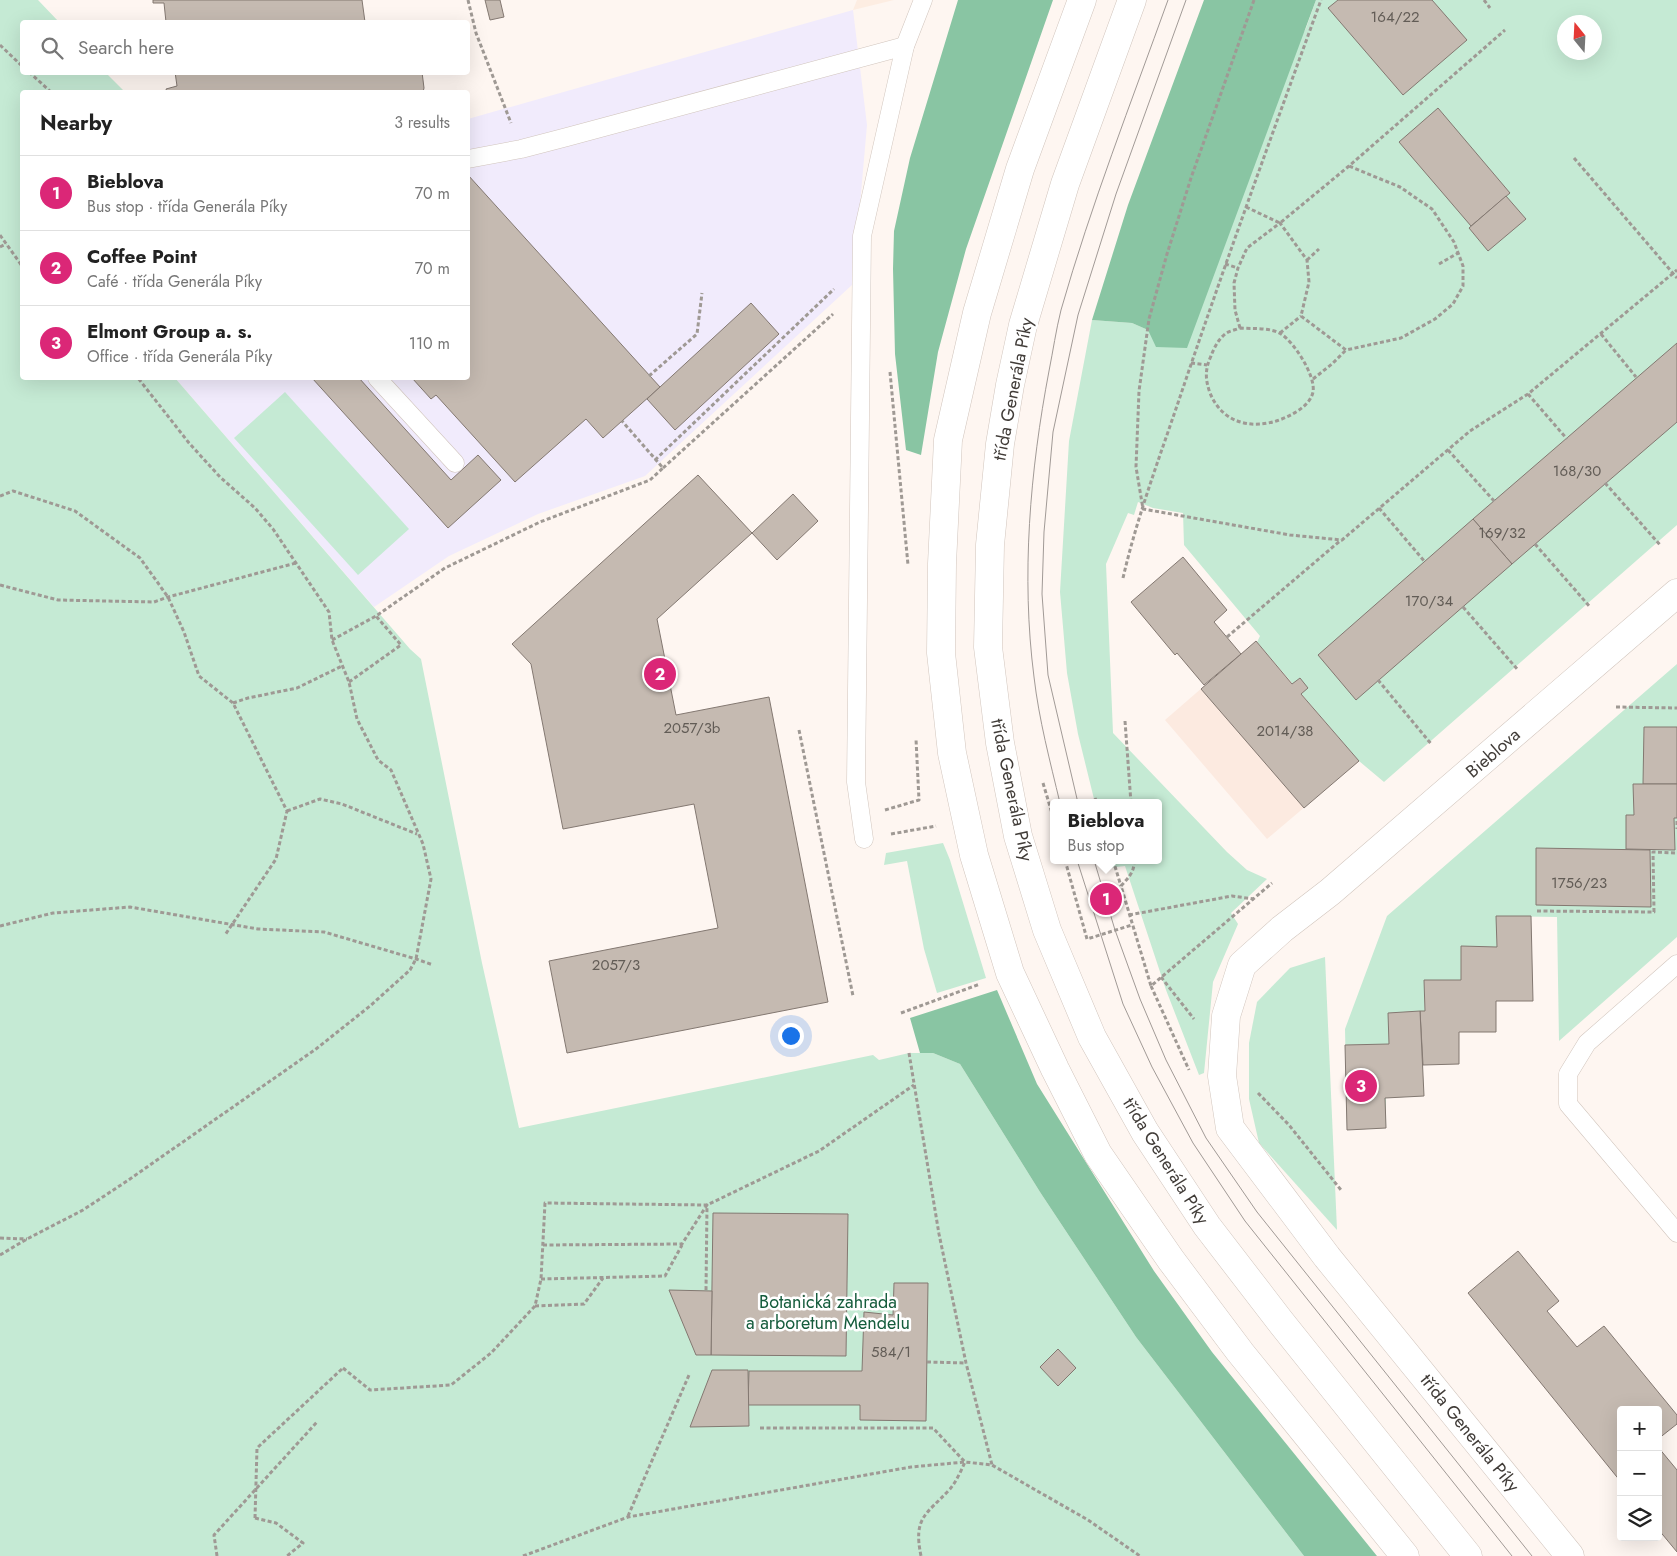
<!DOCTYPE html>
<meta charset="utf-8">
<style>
:root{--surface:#fff;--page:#f2f2f2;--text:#222;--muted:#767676;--line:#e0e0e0;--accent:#db2777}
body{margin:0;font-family:Jost,sans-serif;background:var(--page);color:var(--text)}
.controls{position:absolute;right:15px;bottom:15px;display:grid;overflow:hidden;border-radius:5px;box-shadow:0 5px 20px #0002}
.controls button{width:45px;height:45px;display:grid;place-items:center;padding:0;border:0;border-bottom:1px solid var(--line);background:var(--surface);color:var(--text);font:25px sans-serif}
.compass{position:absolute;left:1557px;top:15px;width:45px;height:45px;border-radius:50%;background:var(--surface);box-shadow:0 5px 20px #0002;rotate:342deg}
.you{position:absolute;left:790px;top:1035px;width:18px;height:18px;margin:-12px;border:4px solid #fff;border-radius:50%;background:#1a73e8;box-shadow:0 0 0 8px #1a73e833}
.badge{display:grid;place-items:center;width:32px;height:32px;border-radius:50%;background:var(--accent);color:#fff;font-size:16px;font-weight:700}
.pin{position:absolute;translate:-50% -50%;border:2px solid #fff;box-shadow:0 1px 5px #0006}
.popup{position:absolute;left:1050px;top:799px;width:112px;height:65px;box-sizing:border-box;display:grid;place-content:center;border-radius:5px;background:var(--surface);filter:drop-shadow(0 1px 4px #0005);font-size:16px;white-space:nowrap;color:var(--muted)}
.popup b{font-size:19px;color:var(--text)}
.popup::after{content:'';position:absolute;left:50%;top:100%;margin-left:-10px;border:10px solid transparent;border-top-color:var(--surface)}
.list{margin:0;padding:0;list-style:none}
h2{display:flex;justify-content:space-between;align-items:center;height:65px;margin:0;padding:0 20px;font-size:21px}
h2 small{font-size:16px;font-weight:400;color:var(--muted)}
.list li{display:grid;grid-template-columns:32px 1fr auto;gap:15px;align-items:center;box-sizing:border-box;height:75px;padding:0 20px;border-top:1px solid var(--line)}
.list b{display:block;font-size:19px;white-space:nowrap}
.list p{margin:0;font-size:16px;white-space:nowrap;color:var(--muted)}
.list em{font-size:16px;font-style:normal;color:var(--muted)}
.icon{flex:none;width:28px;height:28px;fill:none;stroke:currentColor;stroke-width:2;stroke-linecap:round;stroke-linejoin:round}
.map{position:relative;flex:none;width:1677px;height:1556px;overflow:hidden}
.search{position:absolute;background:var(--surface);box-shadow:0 5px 20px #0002;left:20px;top:20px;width:450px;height:55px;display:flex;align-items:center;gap:12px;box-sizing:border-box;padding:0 18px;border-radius:5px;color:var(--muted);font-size:19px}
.panel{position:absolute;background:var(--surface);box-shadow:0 5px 20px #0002;left:20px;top:90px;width:450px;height:290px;border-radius:5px}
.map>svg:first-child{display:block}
.built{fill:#fdede2}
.industrial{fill:#fceae0}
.education{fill:#f1ebfc}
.green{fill:#c5ead4;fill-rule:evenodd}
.forest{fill:#89c5a3}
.building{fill:#c5bab1;stroke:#837871}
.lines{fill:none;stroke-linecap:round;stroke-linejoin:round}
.service-casing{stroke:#d1c5bd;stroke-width:19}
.minor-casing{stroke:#d1c5bd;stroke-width:29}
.secondary-casing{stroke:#d1c5bd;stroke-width:29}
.path{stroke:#9f9994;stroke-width:3;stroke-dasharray:4 2.5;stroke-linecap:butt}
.service{stroke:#fff;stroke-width:18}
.minor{stroke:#fff;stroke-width:28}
.secondary{stroke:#fff;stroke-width:28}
.tram{stroke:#a19a96;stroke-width:1}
.path-bridge{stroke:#9f9994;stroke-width:3;stroke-dasharray:4 2.5;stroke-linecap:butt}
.labels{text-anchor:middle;stroke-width:5;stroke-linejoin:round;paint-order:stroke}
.number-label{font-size:15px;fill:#625c56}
.street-label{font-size:18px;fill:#413c38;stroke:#fff}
.park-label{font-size:18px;fill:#155c3c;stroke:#fff}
</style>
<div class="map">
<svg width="1677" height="1556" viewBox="0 0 1677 1556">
<rect width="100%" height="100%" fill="#fef6f1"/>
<polygon class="built" points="857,0 894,0 853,10"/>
<polygon class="industrial" points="1256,641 1359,761 1267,839 1165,720"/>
<polygon class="education" points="853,10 867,125 853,284 645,476 538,514 449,556 374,607 175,378 468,378 468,119"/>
<g class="green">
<polygon points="0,0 38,0 59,22 22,22 22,72 106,73 125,92 22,92 22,378 175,378 410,649 421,659 482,963 519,1128 873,1055 879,1060 909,1053 933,1053 960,1064 1040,1192 1136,1337 1304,1556 0,1556"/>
<path d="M1316 0H1677V525L1384 782 1359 761 1257 642 1260 636 1184 545 1183 513 1153 508 1138 502 1134 515 1128 513 1106 564 1113 733 1227 852 1247 870 1267 879 1231 913 1238 924 1213 982 1204 1073 1199 1075 1166 990 1125 866 1108 868 1107 860H1158V803H1095L1078 734 1067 673 1060 592 1069 441 1092 320 1132 323 1148 330 1306 28ZM1564 22H1594V52H1564Z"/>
<polygon points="285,392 409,529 358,575 234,438"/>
<polygon points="1677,664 1677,937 1559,1041 1557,917 1497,916 1497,947 1461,947 1461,980 1424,980 1425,1011 1420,1012 1424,1096 1386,1098 1386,1128 1347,1130 1345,1029 1387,916"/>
<polygon points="943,843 950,860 986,978 937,993 924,949 907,861 884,865 886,853"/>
<polygon points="1325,957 1337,1230 1259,1143 1249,1099 1249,1043 1257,1002 1290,968"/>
</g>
<g class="forest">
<polygon points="958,0 1053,0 966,249 938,352 921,455 906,450 895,354 893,269 894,231 910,158"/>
<polygon points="1204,0 1316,0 1187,348 1156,347 1148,330 1132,323 1092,320 1128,205"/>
<polygon points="997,990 1037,1084 1154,1271 1212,1352 1377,1556 1304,1556 1136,1337 1040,1192 960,1064 933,1053 920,1053 910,1018"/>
</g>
<g class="building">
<polygon points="153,0 362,0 365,22 166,22 164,3 153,3"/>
<polygon points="485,0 500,0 504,17 490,20"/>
<polygon points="1338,0 1432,0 1467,40 1403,95 1328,8"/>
<polygon points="175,72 422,72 424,88 423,92 167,92 166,89 177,86"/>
<polygon points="1438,108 1510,193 1471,226 1399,142"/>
<polygon points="468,175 660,387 603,438 586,419 515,482 436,395 431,399 412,378 468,378"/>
<polygon points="1506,196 1526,219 1488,251 1469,228"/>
<polygon points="751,303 779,334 675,430 647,399"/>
<polygon points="1677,343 1677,422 1512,564 1473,519"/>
<polygon points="312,378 359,378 451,480 478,455 501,480 448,528"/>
<polygon points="698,475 752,533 657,619 676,715 769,697 828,1002 567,1053 549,961 718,928 694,804 563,829 531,664 512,644"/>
<polygon points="793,494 818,521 777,560 752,533"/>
<polygon points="1473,519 1512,564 1356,700 1318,655"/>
<polygon points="1183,557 1227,610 1214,622 1241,654 1204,685 1177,653 1175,655 1131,602"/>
<polygon points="1256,641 1292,684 1300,678 1308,688 1301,694 1359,761 1304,808 1201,689"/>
<polygon points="1644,727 1677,727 1677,784 1643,784"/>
<polygon points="1633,784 1677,784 1677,818 1674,818 1675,850 1626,849 1626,815 1634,815"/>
<polygon points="1536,848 1650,850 1651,907 1536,905"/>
<polygon points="1496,916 1531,916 1533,1001 1496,1001 1496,1032 1459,1032 1459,1064 1423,1065 1420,1011 1425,1011 1424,980 1461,980 1461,946 1497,947"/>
<polygon points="1420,1011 1424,1096 1385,1098 1386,1128 1347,1130 1345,1045 1389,1044 1388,1013"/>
<polygon points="713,1213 848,1214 846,1356 711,1355"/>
<polygon points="1518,1251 1559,1301 1547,1311 1577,1347 1604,1326 1677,1415 1677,1424 1658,1439 1658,1410 1621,1410 1621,1482 1468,1293"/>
<polygon points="894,1283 928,1283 926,1421 860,1420 860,1405 748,1405 749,1371 862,1371 864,1312 893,1315"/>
<polygon points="669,1290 712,1291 711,1355 696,1355"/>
<polygon points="1058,1349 1076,1368 1058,1386 1040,1367"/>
<polygon points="712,1370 748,1370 749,1426 690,1427"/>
<polygon points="1658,1447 1677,1470 1677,1552 1658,1529"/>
</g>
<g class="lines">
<defs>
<g id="service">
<polyline points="468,159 521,149 567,137 905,46"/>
<polyline points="377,378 455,463"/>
<polyline points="864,839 856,782 862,236 905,46 923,0"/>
<polyline points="1677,964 1587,1043 1568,1074 1568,1104 1677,1233"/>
</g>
<polyline id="minor" points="1570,1556 1327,1257 1230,1128 1222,1076 1226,1016 1242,965 1282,929 1330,892 1677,593"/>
<g id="secondary">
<polyline points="1082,0 1020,169 977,313 948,440 942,564 941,653 952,753 974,855 1010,973 1055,1069 1098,1154 1171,1260 1240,1352 1405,1556"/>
<polyline points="1132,0 1065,184 1023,325 1010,385 1000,444 990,545 988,647 1000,743 1018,836 1047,930 1092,1037 1145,1132 1207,1226 1280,1321 1468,1556"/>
</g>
</defs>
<use href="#service" class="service-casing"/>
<use href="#minor" class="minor-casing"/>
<use href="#secondary" class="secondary-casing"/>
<g class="path">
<polyline points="468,0 476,33 511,123"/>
<polyline points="1254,0 1191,178 1167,254 1149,319 1139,391 1136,467 1143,509 1290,535 1342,540 1470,431 1528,394 1677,270"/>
<polyline points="1484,0 1490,8"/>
<polyline points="0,45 22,66"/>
<polyline points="29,72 51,92"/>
<polyline points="1574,158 1677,278"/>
<polyline points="1246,207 1280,223 1349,166 1505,30"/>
<polyline points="0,235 22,266"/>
<polyline points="0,247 6,244"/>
<polyline points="1307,260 1319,249"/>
<polyline points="1225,264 1238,268"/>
<polyline points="1439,264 1458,253"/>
<polyline points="1240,328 1235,310 1234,283 1238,268 1247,248 1280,223 1307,260 1309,282 1301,316 1346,350 1401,338 1435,319 1453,304 1463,286 1463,266 1454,242 1432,209 1400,187 1349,166"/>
<path d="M1240 328C1252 329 1270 327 1281 334 1294 342 1316 376 1313 392 1311 401 1304 407 1296 412 1265 431 1225 430 1210 393 1205 379 1205 369 1211 356 1214 348 1218 340 1225 334 1229 331 1235 330 1240 328Z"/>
<polyline points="1280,333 1301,316"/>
<polyline points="1601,334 1636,377"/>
<polyline points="1191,363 1207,365"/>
<polyline points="890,372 908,565"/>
<polyline points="649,376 697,334 702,293"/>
<polyline points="1313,379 1332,364 1346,350"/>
<polyline points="1528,394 1567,439"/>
<polyline points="1448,450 1495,502"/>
<polyline points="655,460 834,289"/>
<polyline points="663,468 833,314"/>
<polyline points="1605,483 1661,546"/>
<polyline points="0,496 13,491 75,511 140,558 168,597 184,632 199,676 233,703 287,811 276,859 225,935"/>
<polyline points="1379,508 1425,562"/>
<polyline points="1535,544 1590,607"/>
<path d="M1123 578C1138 513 1162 451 1183 388 1227 258 1274 129 1321 0"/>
<polyline points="0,585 58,600 154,602 168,597 296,563"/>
<polyline points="1463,607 1518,670"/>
<polyline points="1227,637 1341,540"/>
<polyline points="332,640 376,616 445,568 540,522 650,480 663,468 622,421"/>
<polyline points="1378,680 1432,745"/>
<polyline points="349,682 401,645 376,616"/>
<polyline points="233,703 248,698 297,688 342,666"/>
<polyline points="1616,707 1677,708"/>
<polyline points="1125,721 1131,803"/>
<polyline points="799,730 853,996"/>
<polyline points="1043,783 1054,820"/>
<polyline points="1095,798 1097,803"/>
<polyline points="885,810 919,800 916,739"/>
<polyline points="287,811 320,799 342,804 417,834"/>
<polyline points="1677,821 1677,829"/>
<polyline points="891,834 936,826"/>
<polyline points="1065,860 1087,939 1132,925"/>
<polyline points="1113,860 1121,886"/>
<path d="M1134 860C1135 872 1128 878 1121 886L1151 986 1272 883"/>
<polyline points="1537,911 1654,912 1653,852 1677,853"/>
<polyline points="1129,915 1232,896 1254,899"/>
<polyline points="0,926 53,913 130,907 258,929 324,932 416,959 433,965"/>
<polyline points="1161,977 1194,1019"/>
<polyline points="1151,986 1189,1070"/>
<polyline points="901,1013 980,984"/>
<polyline points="909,1053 939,1234 966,1363 992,1465"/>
<polyline points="1258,1093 1289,1125 1341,1190"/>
<polyline points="0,1238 27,1239"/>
<polyline points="543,1245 682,1244 707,1205 819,1151 914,1085"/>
<polyline points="0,1255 27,1239 83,1210 127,1181 316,1049 370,1006 410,970 416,959 431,879 423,844 391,770 378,760 357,719 349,682 332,640 329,612 273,529 255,508 220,477 189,443 138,378"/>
<polyline points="541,1279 665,1276 682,1245"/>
<polyline points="535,1306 584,1304 603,1278"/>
<polyline points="927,1362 966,1363"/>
<polyline points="343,1368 370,1390 451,1385 491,1353 535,1306 541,1279 545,1203 707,1205 706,1291"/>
<path d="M760 1428H933L965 1462C961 1471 956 1482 950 1489 926 1515 913 1517 921 1556"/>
<polyline points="628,1516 689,1375"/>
<polyline points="255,1518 276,1523 303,1543 287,1556"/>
<polyline points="217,1556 214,1535 317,1422"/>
<polyline points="523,1556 628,1517 911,1467 965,1462 992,1465 1088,1520 1140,1556"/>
</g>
<use href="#service" class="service"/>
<use href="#minor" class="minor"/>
<use href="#secondary" class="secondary"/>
<g class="tram">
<path d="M1060 803C1050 761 1039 720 1034 677 1021 576 1030 471 1049 371 1053 351 1056 330 1061 310 1091 205 1131 103 1168 0"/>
<polyline points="1078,803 1048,675 1042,594 1044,532 1053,432 1078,315 1116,194 1186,0"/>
<polyline points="1077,860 1123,1004 1152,1067 1193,1143 1245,1221 1512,1556"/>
<polyline points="1094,860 1115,930 1140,999 1166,1060 1206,1138 1257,1212 1532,1556"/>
</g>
<polyline class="path-bridge" points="255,1518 257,1448 343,1368"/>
</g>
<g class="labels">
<g class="number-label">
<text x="1395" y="22">164/22</text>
<text x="1577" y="476">168/30</text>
<text x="1502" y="538">169/32</text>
<text x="1429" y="606">170/34</text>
<text x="692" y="733">2057/3b</text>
<text x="1285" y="736">2014/38</text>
<text x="1579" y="888">1756/23</text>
<text x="616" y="970">2057/3</text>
<text x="891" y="1357">584/1</text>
</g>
<g class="street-label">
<text transform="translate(1013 389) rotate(-79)" y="6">třída Generála Píky</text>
<text transform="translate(1493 753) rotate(-41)" y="6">Bieblova</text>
<text transform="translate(1012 790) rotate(78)" y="6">třída Generála Píky</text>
<text transform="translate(1166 1161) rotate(58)" y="6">třída Generála Píky</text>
<text transform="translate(1470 1433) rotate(51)" y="6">třída Generála Píky</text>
</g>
<g class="park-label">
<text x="828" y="1308">Botanická zahrada<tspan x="828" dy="21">a arboretum Mendelu</tspan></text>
</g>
</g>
</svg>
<div class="controls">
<button>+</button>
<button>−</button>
<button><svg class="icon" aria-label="layers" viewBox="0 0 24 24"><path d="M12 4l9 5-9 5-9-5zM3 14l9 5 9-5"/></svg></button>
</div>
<svg class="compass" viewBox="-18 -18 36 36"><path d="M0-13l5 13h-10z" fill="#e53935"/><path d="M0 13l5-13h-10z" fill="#767676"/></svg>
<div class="you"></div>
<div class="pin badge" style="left:1106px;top:899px">1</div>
<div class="popup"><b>Bieblova</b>Bus stop</div>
<div class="pin badge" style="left:660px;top:674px">2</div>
<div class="pin badge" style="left:1361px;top:1086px">3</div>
<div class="search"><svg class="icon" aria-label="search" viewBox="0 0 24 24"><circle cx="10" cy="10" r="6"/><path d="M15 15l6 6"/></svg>Search here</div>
<section class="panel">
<h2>Nearby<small>3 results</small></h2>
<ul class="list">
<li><span class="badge">1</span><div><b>Bieblova</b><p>Bus stop · třída Generála Píky</p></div><em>70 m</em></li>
<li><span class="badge">2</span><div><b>Coffee Point</b><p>Café · třída Generála Píky</p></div><em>70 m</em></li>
<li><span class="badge">3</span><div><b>Elmont Group a. s.</b><p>Office · třída Generála Píky</p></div><em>110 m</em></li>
</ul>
</section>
</div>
